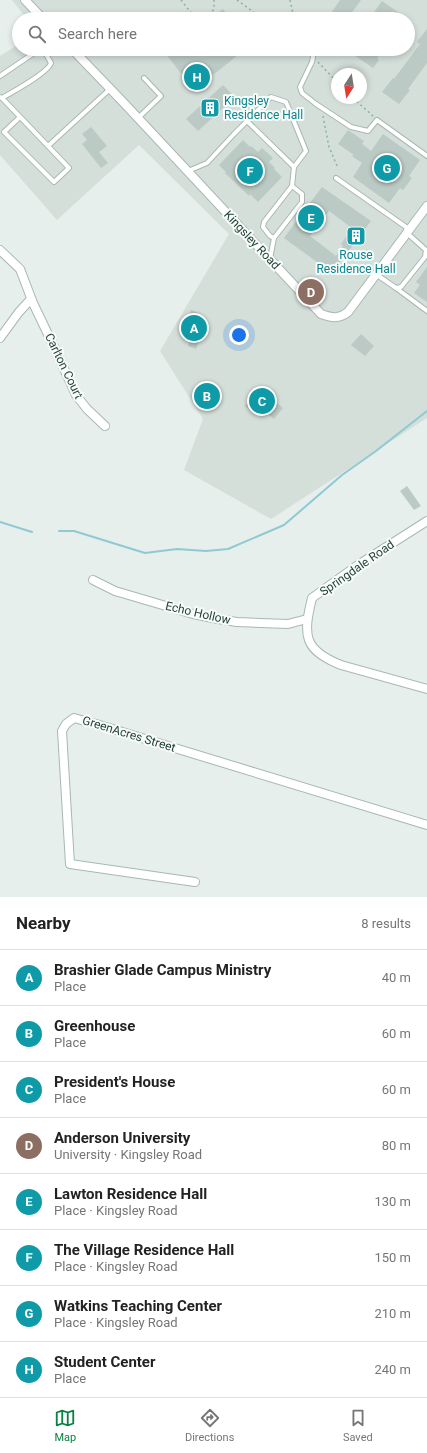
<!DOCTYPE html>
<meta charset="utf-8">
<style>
:root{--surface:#fff;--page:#f2f2f2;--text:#222;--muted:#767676;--line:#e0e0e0;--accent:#0b8043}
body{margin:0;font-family:Roboto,sans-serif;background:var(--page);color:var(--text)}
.compass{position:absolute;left:331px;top:68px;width:36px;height:36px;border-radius:50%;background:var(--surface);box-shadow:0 2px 6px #0003;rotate:192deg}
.you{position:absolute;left:239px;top:335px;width:14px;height:14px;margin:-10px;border:3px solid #fff;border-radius:50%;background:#1a73e8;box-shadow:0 0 0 6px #1a73e833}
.badge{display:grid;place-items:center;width:26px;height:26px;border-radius:50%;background:var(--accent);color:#fff;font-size:13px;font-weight:700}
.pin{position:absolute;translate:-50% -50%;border:2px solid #fff;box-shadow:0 1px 4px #0006}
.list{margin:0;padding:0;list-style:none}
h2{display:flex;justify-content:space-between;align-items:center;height:52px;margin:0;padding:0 16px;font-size:17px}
h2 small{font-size:13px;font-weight:400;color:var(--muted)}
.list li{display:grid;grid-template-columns:26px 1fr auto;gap:12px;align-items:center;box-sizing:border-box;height:56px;padding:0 16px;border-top:1px solid var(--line)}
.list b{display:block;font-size:15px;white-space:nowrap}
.list p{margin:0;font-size:13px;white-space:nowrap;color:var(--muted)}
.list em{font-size:13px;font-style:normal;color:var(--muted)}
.icon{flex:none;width:22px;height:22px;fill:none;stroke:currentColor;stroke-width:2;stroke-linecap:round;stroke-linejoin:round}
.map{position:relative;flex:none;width:427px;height:897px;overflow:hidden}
.search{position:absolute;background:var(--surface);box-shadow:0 2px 6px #0003;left:12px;right:12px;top:12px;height:44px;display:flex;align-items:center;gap:10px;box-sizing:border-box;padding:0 14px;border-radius:22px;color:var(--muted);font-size:15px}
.sheet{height:500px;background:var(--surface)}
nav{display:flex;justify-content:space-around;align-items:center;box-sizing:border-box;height:56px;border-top:1px solid var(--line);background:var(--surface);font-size:11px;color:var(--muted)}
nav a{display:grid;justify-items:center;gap:2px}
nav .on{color:var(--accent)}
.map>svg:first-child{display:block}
.built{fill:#d4dfda;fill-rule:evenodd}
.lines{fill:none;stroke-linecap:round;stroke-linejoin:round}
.stream{stroke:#8ec9d4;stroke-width:2}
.building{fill:#bbcac4;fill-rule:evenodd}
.lane-casing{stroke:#a8b8b2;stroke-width:6}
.street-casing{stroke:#a8b8b2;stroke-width:10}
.path{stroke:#86b3a5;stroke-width:1.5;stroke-dasharray:2 3;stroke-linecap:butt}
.lane{stroke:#fff;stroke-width:4}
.street{stroke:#fff;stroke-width:8}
.labels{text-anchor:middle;stroke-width:4;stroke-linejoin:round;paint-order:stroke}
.culture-label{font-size:12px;fill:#0d838f;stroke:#f7fbf9;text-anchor:start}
.street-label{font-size:12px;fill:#24423a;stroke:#f7fbf9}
</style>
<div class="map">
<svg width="427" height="897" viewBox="0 0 427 897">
<rect width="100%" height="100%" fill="#e6efeb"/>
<path class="built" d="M12 0H427V418L271 519 184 470 203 419 160 351 229 234 139 145 57 220 0 155V56L19 44V49H408V19H27ZM337 74H361V98H337Z"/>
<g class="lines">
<g class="stream">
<polyline points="0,522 32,532"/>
<polyline points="59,531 74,531 145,553 177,549 206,551 228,549 284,525 342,475 376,451 427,411"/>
</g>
</g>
<g class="building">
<polygon points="340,0 361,0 347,19 327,19"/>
<polygon points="382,1 408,19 369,19"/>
<polygon points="223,9 231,19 210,19"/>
<polygon points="427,29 427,63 408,89 410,90 399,104 382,92 393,78 394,79 420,44 417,42"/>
<polygon points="162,49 254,49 249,54 244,56 238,55 194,90"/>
<polygon points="353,49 384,49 377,58 379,60 373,68 351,53"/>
<polygon points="223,85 235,97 198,131 186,119"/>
<polygon points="91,127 107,146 99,152 108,163 101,168 82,144 87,140 82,134"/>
<polygon points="348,130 364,141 362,144 371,151 383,134 420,160 409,176 412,178 403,190 400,188 389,203 353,177 362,163 352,156 354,155 338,144"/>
<polygon points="243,140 250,147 251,146 258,152 262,148 273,158 269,162 275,168 274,169 282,177 258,202 250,194 249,196 225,173 226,172 219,165"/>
<path d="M322 187 371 221 332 273 284 238ZM329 211 352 228 341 244 343 246 336 256 310 236Z"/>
<polygon points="427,267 427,302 414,293 420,285 416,282"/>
<polygon points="191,310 201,314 198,323 205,325 196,349 188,346 192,334 184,331"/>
<polygon points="361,334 374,346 365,356 351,345"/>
<polygon points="255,392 261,397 265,393 283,408 274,419 257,406 252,412 245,406"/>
<polygon points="407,486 421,506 414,510 400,491"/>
</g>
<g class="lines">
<defs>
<g id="lane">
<polyline points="312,49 313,57 312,62 300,87 302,93 316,104 351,127 368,131 377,120 427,156"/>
<polyline points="0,76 40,49"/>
<path d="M0 97 2 98C12 92 48 73 51 63L43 49"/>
<polyline points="2,98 69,168 54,182 4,132 20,117"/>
<polyline points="138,118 161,96 144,78"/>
<polyline points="247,121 294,167"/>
<polyline points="48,146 110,89"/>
<polyline points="188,171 207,163 234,134 271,97 286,102 306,151 294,167 292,186 264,222 263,227 270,236 274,238"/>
<polyline points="336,178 406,227 407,233 426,250 425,257 401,287 396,288 377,275"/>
<polyline points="270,259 274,238 302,202 302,194 292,186"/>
<polyline points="396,288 427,311"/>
</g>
<g id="street">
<polyline points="25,0 43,19"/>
<path d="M72 49 123 102 321 314C332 318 339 319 348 312L427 206"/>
<polyline points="0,250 20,269 33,303 56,351 76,395 87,409 105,426"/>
<polyline points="0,338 19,312 31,299"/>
<path d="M427 521 358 565 312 598C303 635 303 650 341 665L427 689"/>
<polyline points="93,580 115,591 193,614 218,619 237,622 288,624 307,619"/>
<polyline points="195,882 70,864 62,731 66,724 74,718 96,724 427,825"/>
</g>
</defs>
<use href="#lane" class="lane-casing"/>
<use href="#street" class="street-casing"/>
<g class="path">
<polyline points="181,0 196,19"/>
<polyline points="237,0 263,19"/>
<polyline points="290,0 293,14 292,19"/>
<polyline points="206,19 214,9 214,0"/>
<polyline points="318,62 337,82"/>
<polyline points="353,98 374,117"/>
<polyline points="323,116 329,147 338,168"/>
</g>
<use href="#lane" class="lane"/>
<use href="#street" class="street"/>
</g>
<defs>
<symbol id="building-square" viewBox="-11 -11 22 22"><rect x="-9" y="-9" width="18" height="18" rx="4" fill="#0f9aa8" stroke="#f7fbf9"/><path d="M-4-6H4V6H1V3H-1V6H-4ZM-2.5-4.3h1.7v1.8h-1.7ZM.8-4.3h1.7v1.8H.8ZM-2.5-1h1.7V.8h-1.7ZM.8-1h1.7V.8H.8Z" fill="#fff"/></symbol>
</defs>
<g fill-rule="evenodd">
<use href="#building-square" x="199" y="97" width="22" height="22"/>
<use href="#building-square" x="345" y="225" width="22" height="22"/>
</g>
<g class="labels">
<g class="culture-label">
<text x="224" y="105">Kingsley<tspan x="224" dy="14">Residence Hall</tspan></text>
<text x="356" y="259" text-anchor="middle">Rouse<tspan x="356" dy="14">Residence Hall</tspan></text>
</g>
<g class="street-label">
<text transform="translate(252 240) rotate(47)" y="4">Kingsley Road</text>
<text transform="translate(64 366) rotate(64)" y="4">Carlton Court</text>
<text transform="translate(357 568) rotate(-35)" y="4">Springdale Road</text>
<text transform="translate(198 613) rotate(13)" y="4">Echo Hollow</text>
<text transform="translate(129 734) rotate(17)" y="4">GreenAcres Street</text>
</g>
</g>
</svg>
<svg class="compass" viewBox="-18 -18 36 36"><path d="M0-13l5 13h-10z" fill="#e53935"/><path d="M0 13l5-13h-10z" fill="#767676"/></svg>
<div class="you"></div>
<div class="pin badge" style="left:194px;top:328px;background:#0f9aa8">A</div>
<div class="pin badge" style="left:207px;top:396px;background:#0f9aa8">B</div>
<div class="pin badge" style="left:262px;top:401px;background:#0f9aa8">C</div>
<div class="pin badge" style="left:311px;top:292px;background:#8d6e63">D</div>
<div class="pin badge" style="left:311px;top:218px;background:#0f9aa8">E</div>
<div class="pin badge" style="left:250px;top:171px;background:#0f9aa8">F</div>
<div class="pin badge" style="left:387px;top:168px;background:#0f9aa8">G</div>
<div class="pin badge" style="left:197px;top:77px;background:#0f9aa8">H</div>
<div class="search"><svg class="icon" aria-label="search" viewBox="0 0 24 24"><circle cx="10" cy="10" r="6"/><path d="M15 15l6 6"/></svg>Search here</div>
</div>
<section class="sheet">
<h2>Nearby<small>8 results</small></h2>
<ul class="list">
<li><span class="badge" style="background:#0f9aa8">A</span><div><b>Brashier Glade Campus Ministry</b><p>Place</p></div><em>40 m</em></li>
<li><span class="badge" style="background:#0f9aa8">B</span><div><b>Greenhouse</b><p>Place</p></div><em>60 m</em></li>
<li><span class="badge" style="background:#0f9aa8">C</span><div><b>President's House</b><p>Place</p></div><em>60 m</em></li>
<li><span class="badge" style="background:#8d6e63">D</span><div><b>Anderson University</b><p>University · Kingsley Road</p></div><em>80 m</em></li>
<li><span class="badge" style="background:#0f9aa8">E</span><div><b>Lawton Residence Hall</b><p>Place · Kingsley Road</p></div><em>130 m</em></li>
<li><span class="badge" style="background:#0f9aa8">F</span><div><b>The Village Residence Hall</b><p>Place · Kingsley Road</p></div><em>150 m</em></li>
<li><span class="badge" style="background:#0f9aa8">G</span><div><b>Watkins Teaching Center</b><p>Place · Kingsley Road</p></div><em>210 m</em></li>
<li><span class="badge" style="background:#0f9aa8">H</span><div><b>Student Center</b><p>Place</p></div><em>240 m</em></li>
</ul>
</section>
<nav>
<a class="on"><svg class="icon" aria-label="map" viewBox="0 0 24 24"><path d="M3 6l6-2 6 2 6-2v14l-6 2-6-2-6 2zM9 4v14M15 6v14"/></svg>Map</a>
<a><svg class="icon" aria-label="directions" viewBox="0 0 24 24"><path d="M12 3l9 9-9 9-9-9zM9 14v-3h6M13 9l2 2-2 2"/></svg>Directions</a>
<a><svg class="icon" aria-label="saved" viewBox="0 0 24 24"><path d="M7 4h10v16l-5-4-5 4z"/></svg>Saved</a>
</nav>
